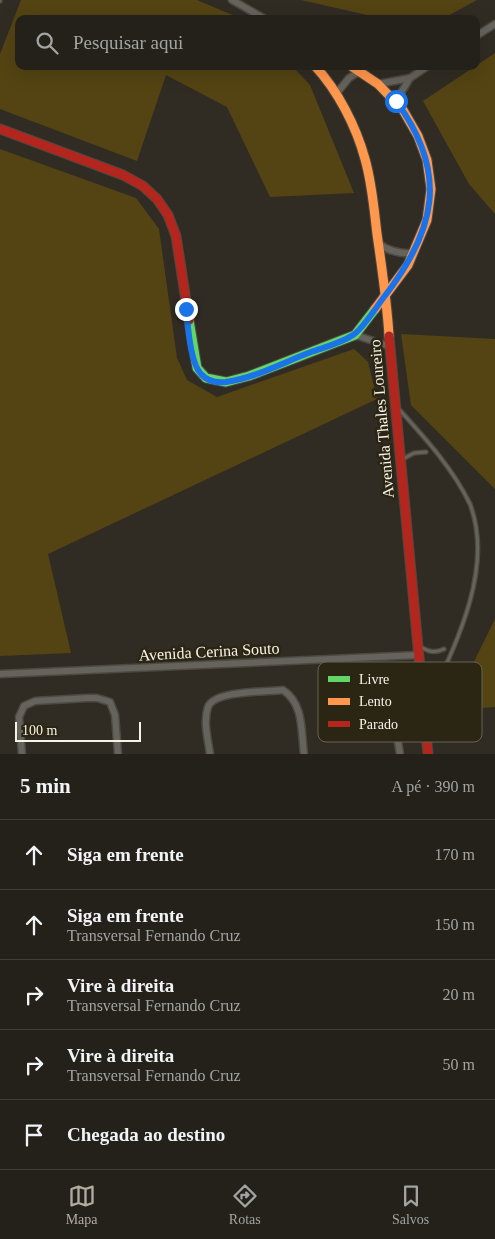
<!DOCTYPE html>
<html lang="pt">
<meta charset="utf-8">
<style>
:root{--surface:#24211a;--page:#302e27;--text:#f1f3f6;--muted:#a3a3a2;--line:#413e39;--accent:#b1ada3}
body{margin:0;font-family:Georgia,serif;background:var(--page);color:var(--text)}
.scale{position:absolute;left:15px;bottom:12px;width:126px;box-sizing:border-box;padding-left:5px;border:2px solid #f7f3e8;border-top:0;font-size:14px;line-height:18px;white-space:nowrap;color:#f7f3e8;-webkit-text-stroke:4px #2b2514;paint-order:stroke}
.stop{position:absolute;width:15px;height:15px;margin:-11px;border:4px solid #1a73e8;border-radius:50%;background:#fff}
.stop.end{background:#1a73e8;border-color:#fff;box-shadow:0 1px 5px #0008}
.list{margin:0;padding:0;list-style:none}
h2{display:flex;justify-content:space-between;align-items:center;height:65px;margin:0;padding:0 20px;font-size:21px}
h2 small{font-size:16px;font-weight:400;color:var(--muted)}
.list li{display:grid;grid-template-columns:32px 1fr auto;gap:15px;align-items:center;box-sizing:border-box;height:70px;padding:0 20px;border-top:1px solid var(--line)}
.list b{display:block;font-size:19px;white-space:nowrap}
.list p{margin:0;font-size:16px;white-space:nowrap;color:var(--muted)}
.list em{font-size:16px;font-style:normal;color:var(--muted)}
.icon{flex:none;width:28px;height:28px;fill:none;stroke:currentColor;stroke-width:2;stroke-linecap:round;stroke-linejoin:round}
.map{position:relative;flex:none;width:495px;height:754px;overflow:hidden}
.search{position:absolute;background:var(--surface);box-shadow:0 5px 20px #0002;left:15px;right:15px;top:15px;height:55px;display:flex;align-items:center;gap:12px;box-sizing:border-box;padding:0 18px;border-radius:10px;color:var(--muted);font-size:19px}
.sheet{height:415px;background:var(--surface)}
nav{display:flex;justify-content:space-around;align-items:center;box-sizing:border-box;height:70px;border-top:1px solid var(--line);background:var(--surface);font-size:14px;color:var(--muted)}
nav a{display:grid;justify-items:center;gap:2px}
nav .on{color:var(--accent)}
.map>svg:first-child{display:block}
.green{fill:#544413}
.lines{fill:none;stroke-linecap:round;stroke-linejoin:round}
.lane-casing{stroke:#4c4941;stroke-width:5.5}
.street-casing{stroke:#4c4941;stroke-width:9}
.fast-casing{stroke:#4c4941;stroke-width:11}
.slow-casing{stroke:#4c4941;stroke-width:11}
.jam-casing{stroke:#4c4941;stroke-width:11}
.lane{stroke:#66635c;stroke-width:3}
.street{stroke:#66635c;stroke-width:6}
.fast{stroke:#63d668;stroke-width:9}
.slow{stroke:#ff974d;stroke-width:9}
.jam{stroke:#b3261e;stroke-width:9}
.route{stroke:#1a73e8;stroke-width:6}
.labels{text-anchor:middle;stroke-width:5;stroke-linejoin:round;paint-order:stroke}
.street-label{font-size:16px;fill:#f7f3e8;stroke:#2b2514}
.key{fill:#2b2514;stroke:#686354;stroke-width:1}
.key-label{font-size:14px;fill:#f7f3e8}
</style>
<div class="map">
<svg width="495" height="754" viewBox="0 0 495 754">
<rect width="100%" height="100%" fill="#302c23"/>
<g class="green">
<polygon points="21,0 197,0 242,19 19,19 19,66 292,66 310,85 354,193 270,197 227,107 166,75 137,161 0,109 0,54"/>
<polygon points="301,0 477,0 442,19 385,19"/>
<polygon points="495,53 495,214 469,184 423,101"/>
<polygon points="0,149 136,198 159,229 177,358 187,380 217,397 354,349 368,362 377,399 48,554 71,653 0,656"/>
<polygon points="401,334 495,339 495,489 411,405"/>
<polygon points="495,619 495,707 482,708 460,690"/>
</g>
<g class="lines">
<defs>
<g id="lane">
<polyline points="0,1 0,0"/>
<path d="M397 407C424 437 452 467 470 504 495 570 454 648 426 708"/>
<polyline points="401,460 414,453 426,452"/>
<path d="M419 646C427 651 434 654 444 649"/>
</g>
<g id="street">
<polyline points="232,0 265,19"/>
<polyline points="476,36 495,24"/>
<polyline points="378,84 410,78 428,66"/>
<polyline points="336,94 349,78 360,71"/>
<polyline points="396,101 410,78"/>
<path d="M379 244C390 252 400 254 413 253"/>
<polyline points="355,335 389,346"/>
<polyline points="0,674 419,655"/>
<polyline points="385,684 392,704 400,754"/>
<polyline points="22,754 19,717 24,706 35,701 87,698 97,698 110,702 115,715 118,754"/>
<path d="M210 754C208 740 203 721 208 707 214 690 266 692 283 690 304 704 301 731 304 754"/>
</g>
<polyline id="fast" points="189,320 197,368 206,378 226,382 249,376 355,335 375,309"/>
<g id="slow">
<path d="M315 66C338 91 356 126 365 159 372 183 374 209 377 234 382 268 387 302 389 336"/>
<polyline points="351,66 378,84 403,110 418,136 427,160 431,189 427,220 408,265 375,309"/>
</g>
<g id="jam">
<polyline points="0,129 123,175 143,186 157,199 168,215 176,236 189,320"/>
<polyline points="389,336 428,754"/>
</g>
</defs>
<use href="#lane" class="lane-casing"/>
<use href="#street" class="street-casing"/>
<use href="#fast" class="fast-casing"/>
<use href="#slow" class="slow-casing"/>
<use href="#jam" class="jam-casing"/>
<use href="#lane" class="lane"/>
<use href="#street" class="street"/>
<use href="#fast" class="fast"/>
<use href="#slow" class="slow"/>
<use href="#jam" class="jam"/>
</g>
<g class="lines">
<path class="route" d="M186 309C188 325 190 363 201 374 207 381 217 383 226 382 255 378 284 362 311 352 325 347 341 343 353 335 362 330 377 306 384 297 436 230 449 173 396 101"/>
</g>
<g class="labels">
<g class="street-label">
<text transform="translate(381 419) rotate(-95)" y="6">Avenida Thales Loureiro</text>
<text transform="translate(209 651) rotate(-3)" y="6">Avenida Cerina Souto</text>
</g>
</g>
<rect x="318" y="662" width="164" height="80" rx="8" class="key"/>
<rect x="328" y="676" width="22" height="6" fill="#63d668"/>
<rect x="328" y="698" width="22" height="7" fill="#ff974d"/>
<rect x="328" y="721" width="22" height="6" fill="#b3261e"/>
<g class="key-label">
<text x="359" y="684">Livre</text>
<text x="359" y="706">Lento</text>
<text x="359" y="729">Parado</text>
</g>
</svg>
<div class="scale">100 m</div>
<div class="stop" style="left:396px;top:101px"></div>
<div class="stop end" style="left:186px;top:309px"></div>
<div class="search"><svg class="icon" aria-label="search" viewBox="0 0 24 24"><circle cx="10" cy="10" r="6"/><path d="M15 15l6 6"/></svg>Pesquisar aqui</div>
</div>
<section class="sheet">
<h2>5 min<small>A pé · 390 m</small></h2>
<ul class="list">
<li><svg class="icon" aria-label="ahead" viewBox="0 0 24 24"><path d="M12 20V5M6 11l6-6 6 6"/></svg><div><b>Siga em frente</b></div><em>170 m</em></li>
<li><svg class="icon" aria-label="ahead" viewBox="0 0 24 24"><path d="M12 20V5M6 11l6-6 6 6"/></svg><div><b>Siga em frente</b><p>Transversal Fernando Cruz</p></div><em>150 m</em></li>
<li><svg class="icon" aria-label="right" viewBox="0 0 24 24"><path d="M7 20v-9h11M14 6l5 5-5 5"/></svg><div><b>Vire à direita</b><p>Transversal Fernando Cruz</p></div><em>20 m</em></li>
<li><svg class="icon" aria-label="right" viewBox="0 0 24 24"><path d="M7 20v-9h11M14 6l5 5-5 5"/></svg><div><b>Vire à direita</b><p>Transversal Fernando Cruz</p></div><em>50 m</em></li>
<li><svg class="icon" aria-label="arrive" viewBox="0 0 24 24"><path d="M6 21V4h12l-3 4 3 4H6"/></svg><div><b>Chegada ao destino</b></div></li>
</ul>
</section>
<nav>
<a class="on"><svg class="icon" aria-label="map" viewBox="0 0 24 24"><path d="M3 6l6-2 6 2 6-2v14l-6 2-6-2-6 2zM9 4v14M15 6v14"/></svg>Mapa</a>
<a><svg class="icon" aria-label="directions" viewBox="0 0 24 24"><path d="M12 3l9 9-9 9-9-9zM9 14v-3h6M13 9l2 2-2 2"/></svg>Rotas</a>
<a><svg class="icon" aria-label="saved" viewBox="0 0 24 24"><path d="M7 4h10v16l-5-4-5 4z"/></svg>Salvos</a>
</nav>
